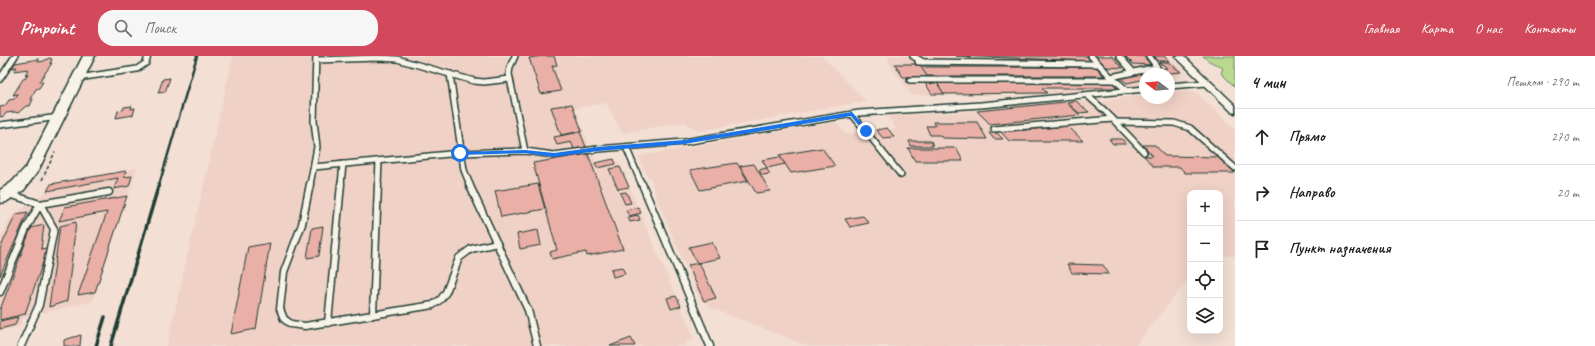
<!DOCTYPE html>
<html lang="ru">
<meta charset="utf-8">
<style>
:root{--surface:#fff;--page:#f6f6f6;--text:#222;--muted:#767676;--line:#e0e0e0;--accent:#d1495b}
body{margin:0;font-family:Caveat,sans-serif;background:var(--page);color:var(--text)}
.controls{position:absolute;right:12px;bottom:12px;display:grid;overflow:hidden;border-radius:8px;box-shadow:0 4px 16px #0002}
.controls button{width:36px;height:36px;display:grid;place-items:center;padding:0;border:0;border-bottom:1px solid var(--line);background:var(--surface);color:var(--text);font:20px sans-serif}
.compass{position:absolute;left:1139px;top:12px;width:36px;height:36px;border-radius:50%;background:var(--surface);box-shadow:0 4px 16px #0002;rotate:286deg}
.stop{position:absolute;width:12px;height:12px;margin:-9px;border:3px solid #1a73e8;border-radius:50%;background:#fff}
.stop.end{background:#1a73e8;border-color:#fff;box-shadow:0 1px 4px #0008}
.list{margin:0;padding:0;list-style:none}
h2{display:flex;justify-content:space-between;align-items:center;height:52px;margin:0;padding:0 16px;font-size:17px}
h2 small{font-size:13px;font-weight:400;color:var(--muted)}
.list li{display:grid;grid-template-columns:26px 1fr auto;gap:12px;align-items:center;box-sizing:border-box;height:56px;padding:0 16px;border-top:1px solid var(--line)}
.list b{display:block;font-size:15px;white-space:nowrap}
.list em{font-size:13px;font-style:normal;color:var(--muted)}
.icon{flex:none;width:22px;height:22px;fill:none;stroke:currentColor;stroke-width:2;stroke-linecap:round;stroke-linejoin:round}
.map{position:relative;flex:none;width:1235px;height:290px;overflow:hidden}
header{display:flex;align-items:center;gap:24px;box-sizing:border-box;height:56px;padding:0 20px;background:var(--accent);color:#fff}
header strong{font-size:19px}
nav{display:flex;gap:22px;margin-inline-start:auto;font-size:14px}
.search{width:280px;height:36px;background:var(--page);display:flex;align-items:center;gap:10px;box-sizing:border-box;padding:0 14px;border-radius:16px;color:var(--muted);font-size:15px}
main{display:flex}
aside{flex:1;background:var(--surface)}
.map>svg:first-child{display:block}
.built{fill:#f0d1c6}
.green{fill:#b9d890;stroke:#6c8a62}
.building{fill:#eaafa7;stroke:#1f3d34}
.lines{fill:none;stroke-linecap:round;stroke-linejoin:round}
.service-far1-casing{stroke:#1f3d34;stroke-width:8}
.service-casing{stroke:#1f3d34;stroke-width:9}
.minor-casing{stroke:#1f3d34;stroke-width:3}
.secondary-casing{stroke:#1f3d34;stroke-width:3}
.path{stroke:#1f3d34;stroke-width:1.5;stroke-dasharray:3.5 2.5;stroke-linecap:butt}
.service-far1{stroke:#f7f3e8;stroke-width:5}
.service{stroke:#f7f3e8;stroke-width:6}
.minor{fill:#f7f3e8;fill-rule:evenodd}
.secondary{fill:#f7f3e8;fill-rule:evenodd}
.rail-far1{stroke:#1f3d34;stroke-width:2.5}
.rail{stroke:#1f3d34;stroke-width:3.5}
.route{fill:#1a73e8}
</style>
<header>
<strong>Pinpoint</strong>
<div class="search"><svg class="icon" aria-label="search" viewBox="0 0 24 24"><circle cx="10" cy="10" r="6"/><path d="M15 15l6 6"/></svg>Поиск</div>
<nav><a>Главная</a><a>Карта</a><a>О нас</a><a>Контакты</a></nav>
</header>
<main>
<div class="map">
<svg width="1235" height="290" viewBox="0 0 1235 290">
<rect width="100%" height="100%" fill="#f3dfd4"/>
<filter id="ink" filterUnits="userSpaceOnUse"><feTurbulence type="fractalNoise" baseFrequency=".025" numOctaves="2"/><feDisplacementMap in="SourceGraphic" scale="8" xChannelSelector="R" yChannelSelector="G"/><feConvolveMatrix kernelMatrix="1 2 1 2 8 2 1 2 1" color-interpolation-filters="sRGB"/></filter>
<g filter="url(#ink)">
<g class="built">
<polygon points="233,0 822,0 866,45 699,75 685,66 622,77 606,47 575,52 597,112 616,108 615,105 618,105 620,111 610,113 618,133 629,131 694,282 684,288 685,290 167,290"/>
<polygon points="888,0 1167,0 1183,15 1174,23 1169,24 1169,18 1145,18 1145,28 1132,31 1048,38 911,39 888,5"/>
<polygon points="1185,35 1197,37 1235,73 1235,200 1220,200 1220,137 1190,137 1190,221 1135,290 808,290 711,252 704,245 701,246 658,146 650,121 647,121 639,100 835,66 846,78 887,72 889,74 896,73 888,60 977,55 1089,44 1099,49 1103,48 1106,44 1145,39 1145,42 1169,42 1169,36"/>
<polygon points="137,112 93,245 23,262 19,271 0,275 0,184 11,161 47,135 51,128"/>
</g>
<polygon class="green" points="1203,0 1235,0 1235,31 1221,17 1223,12 1209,5"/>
<g class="building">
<polygon points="542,0 554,0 557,9 552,10 561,35 541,38 529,2"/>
<polygon points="956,0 1087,0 1091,5"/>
<polygon points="1096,0 1112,0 1123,12 1106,11"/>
<polygon points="1125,0 1143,0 1151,9 1133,8"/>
<polygon points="1154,0 1164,0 1169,5 1159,5"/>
<polygon points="49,2 52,3 50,8 52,7 39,26 43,26 39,32 36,33 30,43 33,43 30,50 26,50 18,57 15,56 6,57 4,60 0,61 0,51 5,50 9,44 14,43 18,38 13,39 23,23 26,22 28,18 25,19 28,13 14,15 17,11 12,12 15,7 39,3 38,6 44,5"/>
<polygon points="1159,6 1168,6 1181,16 1161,18 1155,14 1167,12"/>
<polygon points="895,8 920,8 928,21 903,21"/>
<polygon points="921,11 1096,11 1104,20 927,20"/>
<polygon points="1152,16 1156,18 1145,18 1145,23 1127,27 1120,22"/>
<polygon points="170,22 165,36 158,37 163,23"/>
<polygon points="1112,26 1117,32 1042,32 1047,37 944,38 937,27"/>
<polygon points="925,27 937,27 944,38 932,38"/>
<polygon points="1076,45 1089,56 1079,57 1067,46"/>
<polygon points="1065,46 1080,59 990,68 977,55"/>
<polygon points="572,48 582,75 561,79 551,51"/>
<polygon points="132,50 131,53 135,52 133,59 116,62 118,55 123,54 124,51"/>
<polygon points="933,66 977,66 987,83 942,82 940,79 930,79 926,70 935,70"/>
<polygon points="1068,70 1083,85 1009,85 1001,76"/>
<polygon points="887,72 889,74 894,81 883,82 876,74"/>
<polygon points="580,76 586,91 574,93 571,86 557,89 554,81"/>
<polygon points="989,77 997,77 1003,83 994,83"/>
<polygon points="1109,83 1122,83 1126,88 1113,88"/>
<polygon points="909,85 931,85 933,90 911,90"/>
<polygon points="1143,89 1155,89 1165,100 1219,101 1235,117 1185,117 1180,111 1154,111 1144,100 1153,100"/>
<polygon points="822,92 835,110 791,117 779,99"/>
<polygon points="908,92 956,92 963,105 915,105"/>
<polygon points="588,98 623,193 587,200 586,196 552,203 550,196 557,194 533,107"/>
<polygon points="780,101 785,108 767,112 762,104"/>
<polygon points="614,103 616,108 597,112 595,107"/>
<polygon points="737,107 748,125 700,134 690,114"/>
<polygon points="754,108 770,135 756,137 740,110"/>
<polygon points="620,111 629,131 618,133 609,113"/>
<polygon points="766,112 770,118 762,119 759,114"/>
<polygon points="126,115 124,121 132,120 129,130 114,133 118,122 47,135 51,128"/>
<polygon points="538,128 545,153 501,161 495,135"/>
<polygon points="626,136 631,147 625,148 620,137"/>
<polygon points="127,140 95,236 78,239 107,156 59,165 65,151"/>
<polygon points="638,151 641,157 629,160 626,154"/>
<polygon points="28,156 0,220 0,193 16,158"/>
<polygon points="638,159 640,164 630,166 628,161"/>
<polygon points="863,160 869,167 850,171 845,163"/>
<polygon points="76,166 67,245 49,251 60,170"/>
<polygon points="44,169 41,193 48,192 25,258 0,264 0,254 31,172"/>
<polygon points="323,170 319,200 307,202 312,172"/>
<polygon points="538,174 541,189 520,193 517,178"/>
<polygon points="712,186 720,202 697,207 689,191"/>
<polygon points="270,187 256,273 231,278 248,191"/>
<polygon points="699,207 716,242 704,245 688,209"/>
<polygon points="1067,208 1103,209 1109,218 1072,217"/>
<polygon points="622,211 625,218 613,221 611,213"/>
<polygon points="676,240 681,250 671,253 667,242"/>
<polygon points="18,261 15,269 0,273 0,265"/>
<polygon points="81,279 80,290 64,290 64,284"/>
<polygon points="631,282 635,290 610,290"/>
</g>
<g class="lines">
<defs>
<g id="service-far1">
<polyline points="515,0 510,11 509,18 525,95"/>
<polyline points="913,0 923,6"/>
<polyline points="1091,0 1111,21 1128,35"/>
<polyline points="1119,0 1133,16"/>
<polyline points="316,4 378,2 397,3 474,25 484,26 510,23"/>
<polyline points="918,6 1098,8"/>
<polyline points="450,18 464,114 470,129"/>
<polyline points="1111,21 1157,11 1149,0"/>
<polyline points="78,22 137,13 146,7 148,0"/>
<polyline points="0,23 15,0"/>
<polyline points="910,24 1114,24"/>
<polyline points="1169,30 1207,27"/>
<polyline points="1088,40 1106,56 1144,96"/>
<polyline points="852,58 901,119"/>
<polyline points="1116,66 1174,67 1190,72 1235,112"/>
<polyline points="0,69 59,61"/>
<polyline points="994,73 1113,63"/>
<polyline points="626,91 642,129"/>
<polyline points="314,111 460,97 525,95 554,99 598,93 684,86 859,57 981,49 1145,33"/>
<polyline points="310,129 317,91 314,65 316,0"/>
<polyline points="341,129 343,108"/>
<polyline points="378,129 379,105"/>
</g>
<g id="service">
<polyline points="310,128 302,168 284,216 280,253 284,263 291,268 305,270 433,249 441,243 446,236 459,202 471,193 497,187"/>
<polyline points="469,128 528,254 537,290"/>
<polyline points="642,128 710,290"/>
<polyline points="9,138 40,148 54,173 39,249 21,290"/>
<polyline points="0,236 26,173 40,148 109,136"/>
<polyline points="373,259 378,128"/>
<polyline points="328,267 341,128"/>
</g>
<polygon id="minor" points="1175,0 1184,0 1235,49 1235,57 1232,56"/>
<polygon id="secondary" points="83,0 95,0 38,115 24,134 6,146 0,147 0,134 12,126 27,110"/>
</defs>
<use href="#service-far1" class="service-far1-casing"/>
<use href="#service" class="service-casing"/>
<use href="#minor" class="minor-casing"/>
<use href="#secondary" class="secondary-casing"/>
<polyline class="path" points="42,124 55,96"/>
<use href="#service-far1" class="service-far1"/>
<use href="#service" class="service"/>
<use href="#minor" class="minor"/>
<use href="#secondary" class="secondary"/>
<polyline class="rail-far1" points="159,129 197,0"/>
<g class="rail">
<polyline points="96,290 105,261"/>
<polyline points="111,290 159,128"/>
</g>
</g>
</g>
<polygon class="route" points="852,56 868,74 868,76 864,76 851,60 684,88 598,95 554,101 525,97 460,99 457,97 460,96 525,94 554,97 598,91 684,84"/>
</svg>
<div class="controls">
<button>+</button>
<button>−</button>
<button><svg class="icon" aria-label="locate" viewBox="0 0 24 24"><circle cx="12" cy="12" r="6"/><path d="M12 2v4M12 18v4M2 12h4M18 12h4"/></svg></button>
<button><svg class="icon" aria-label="layers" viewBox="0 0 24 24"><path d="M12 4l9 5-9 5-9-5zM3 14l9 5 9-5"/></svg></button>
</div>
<svg class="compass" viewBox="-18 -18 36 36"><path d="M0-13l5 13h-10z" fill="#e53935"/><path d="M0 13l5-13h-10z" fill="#767676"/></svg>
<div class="stop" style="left:460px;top:97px"></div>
<div class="stop end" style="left:866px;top:75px"></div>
</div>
<aside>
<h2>4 мин<small>Пешком · 290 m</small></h2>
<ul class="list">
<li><svg class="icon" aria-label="ahead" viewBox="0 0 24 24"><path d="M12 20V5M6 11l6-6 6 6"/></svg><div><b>Прямо</b></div><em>270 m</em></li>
<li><svg class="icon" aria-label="right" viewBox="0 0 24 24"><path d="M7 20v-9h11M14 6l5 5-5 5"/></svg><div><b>Направо</b></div><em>20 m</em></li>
<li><svg class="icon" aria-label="arrive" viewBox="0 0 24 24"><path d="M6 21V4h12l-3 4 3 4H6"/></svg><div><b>Пункт назначения</b></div></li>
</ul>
</aside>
</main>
